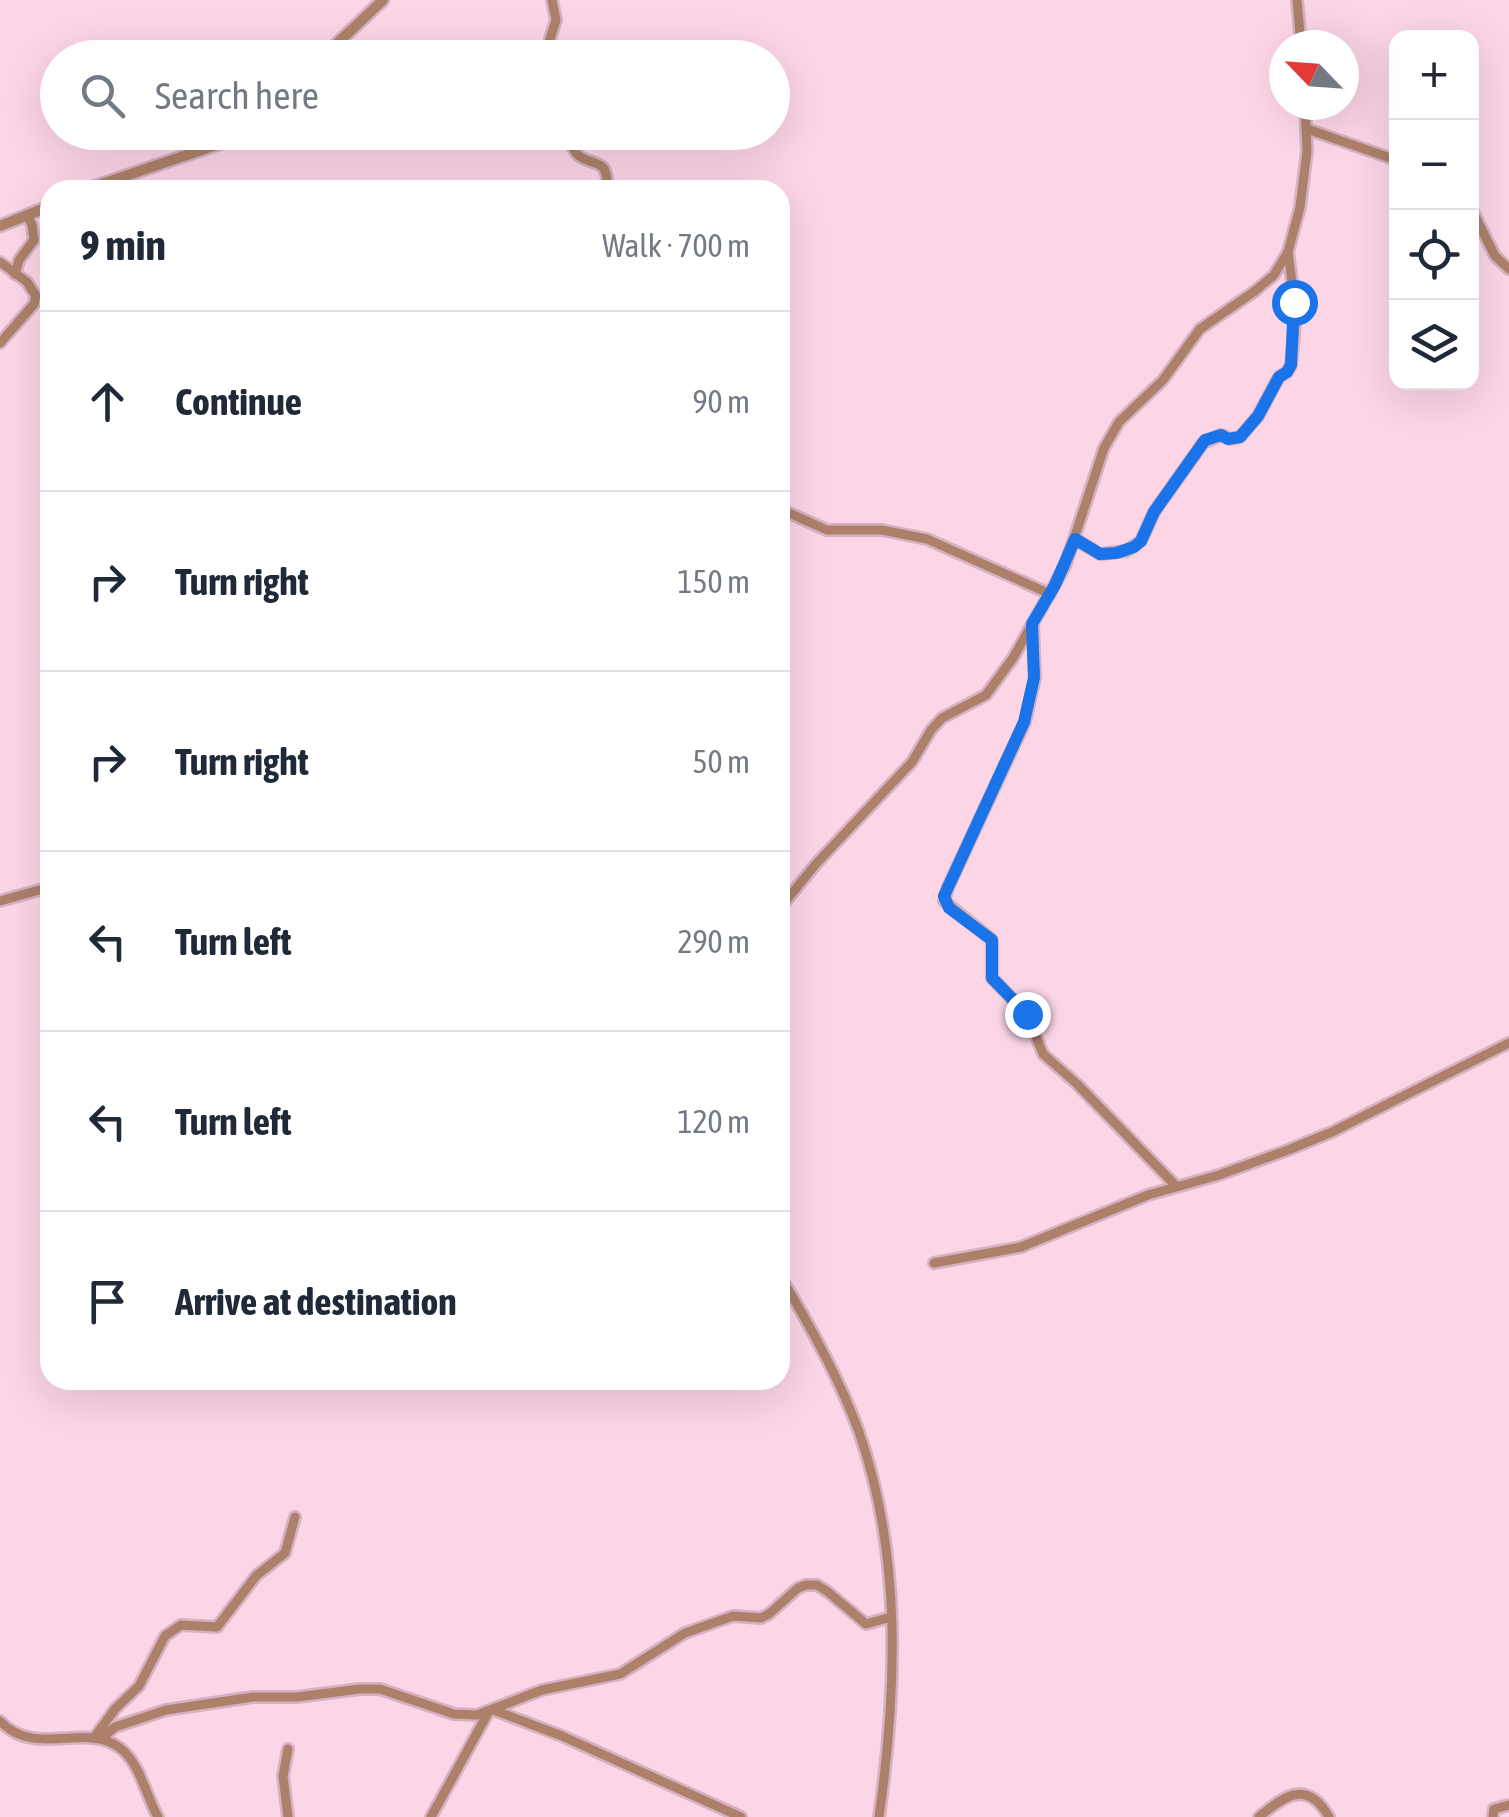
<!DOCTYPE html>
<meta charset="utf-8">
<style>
:root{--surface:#fff;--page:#f6f6f7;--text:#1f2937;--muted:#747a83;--line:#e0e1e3}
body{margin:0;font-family:"Asap Condensed",sans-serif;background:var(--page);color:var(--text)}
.controls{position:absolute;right:30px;top:30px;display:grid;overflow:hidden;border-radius:20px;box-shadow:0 10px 40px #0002}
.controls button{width:90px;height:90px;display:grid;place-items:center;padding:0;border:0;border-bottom:2px solid var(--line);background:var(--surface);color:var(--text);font:50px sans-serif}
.compass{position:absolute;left:1269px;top:30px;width:90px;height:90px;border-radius:50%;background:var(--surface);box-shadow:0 10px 40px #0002;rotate:295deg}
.stop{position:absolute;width:30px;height:30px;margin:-22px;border:8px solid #1a73e8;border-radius:50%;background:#fff}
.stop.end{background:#1a73e8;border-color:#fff;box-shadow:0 2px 10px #0008}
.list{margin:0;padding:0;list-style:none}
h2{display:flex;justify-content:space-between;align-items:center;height:130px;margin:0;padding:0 40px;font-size:42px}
h2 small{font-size:32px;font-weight:400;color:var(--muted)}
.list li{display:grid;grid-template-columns:65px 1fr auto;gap:30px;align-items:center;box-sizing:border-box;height:180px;padding:0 40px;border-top:2px solid var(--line)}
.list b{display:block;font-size:38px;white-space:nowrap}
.list em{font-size:32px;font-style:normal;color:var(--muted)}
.icon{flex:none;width:55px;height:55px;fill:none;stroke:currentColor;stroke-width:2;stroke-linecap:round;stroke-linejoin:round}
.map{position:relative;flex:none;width:1509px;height:1817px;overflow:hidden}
.search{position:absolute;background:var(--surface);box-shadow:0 10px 40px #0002;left:40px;top:40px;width:750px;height:110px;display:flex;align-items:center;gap:25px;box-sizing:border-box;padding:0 35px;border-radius:55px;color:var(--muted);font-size:38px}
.panel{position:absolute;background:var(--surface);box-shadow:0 10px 40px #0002;left:40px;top:180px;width:750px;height:1210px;border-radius:30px}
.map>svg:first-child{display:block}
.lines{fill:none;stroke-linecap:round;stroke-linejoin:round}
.minor-casing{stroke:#d5b1c2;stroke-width:14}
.tertiary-casing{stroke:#d5b1c2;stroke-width:15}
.minor{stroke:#ad8169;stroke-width:9}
.tertiary{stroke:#ad8169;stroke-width:10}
.route{stroke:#1a73e8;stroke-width:12}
</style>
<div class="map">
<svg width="1509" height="1817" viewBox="0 0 1509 1817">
<rect width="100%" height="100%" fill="#fcd5e7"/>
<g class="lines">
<defs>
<g id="minor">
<polyline points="1297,0 1301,45"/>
<polyline points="544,58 556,20 552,0"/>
<polyline points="1307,129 1396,160"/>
<path d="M565 132C568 138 573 151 578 155 594 168 609 156 607 190"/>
<polyline points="1472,210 1495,256 1509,269"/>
<polyline points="0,262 27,282 36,296 34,304 0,343"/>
<polyline points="15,274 19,260 34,240 32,225 27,215"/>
<polyline points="780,509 827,530 882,530 927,539 1050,594"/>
<polyline points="1075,539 1100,554 1126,551 1141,541 1154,512 1203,443 1221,435 1230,439 1240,437 1258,416 1279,377 1287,372 1291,365 1296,312 1288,252"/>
<polyline points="1033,624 1035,678 1025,722 948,887 944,901 992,940 992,978 1027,1014 1043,1054 1077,1084 1176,1186"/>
<polyline points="0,901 50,887"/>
<polyline points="780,908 816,864 912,762 931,730 942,718 986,695 1013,658 1065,566 1104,448 1119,422 1163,380 1200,329 1255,291 1274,275 1288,252 1300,207 1307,151 1305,105"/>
<polyline points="934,1263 1021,1247 1148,1195 1219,1175 1288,1150 1332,1132 1509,1043"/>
<path d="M780 1276C810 1325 839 1378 859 1432 902 1555 897 1690 879 1817"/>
<polyline points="496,1711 562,1736 741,1817"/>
<path d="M0 1721C36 1759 85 1721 120 1748 140 1763 146 1796 158 1817"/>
<polyline points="94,1738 115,1709 139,1686 165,1636 181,1625 217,1627 256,1576 285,1553 295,1517"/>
<polyline points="101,1739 115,1727 166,1710 253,1697 297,1697 360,1689 380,1689 454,1714 477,1715 542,1690 620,1674 685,1633 733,1616 761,1618 769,1614 798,1588 806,1585 817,1585 828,1592 866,1624 891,1617"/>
<polyline points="288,1817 283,1776 288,1749"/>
<polyline points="431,1817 488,1713"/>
<path d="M1259 1817C1286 1794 1308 1780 1329 1817"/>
<polyline points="1493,1817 1494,1809 1509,1805"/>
</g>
<g id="tertiary">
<polyline points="326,58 329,51 383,0"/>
<polyline points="84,190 222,143 240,132"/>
<polyline points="0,226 50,206"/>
</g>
</defs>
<use href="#minor" class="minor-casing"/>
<use href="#tertiary" class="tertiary-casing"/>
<use href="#minor" class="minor"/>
<use href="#tertiary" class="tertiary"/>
</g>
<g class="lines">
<polyline class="route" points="1027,1014 992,978 992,940 949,908 944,896 1024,722 1034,678 1032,624 1055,585 1075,539 1100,554 1116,553 1134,547 1141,541 1154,512 1205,440 1221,435 1228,439 1240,437 1258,416 1279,377 1287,372 1291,365 1294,302"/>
</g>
</svg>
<div class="controls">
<button>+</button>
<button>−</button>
<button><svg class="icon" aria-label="locate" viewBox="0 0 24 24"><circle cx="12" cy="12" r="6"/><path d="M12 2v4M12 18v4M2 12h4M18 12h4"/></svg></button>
<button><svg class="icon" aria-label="layers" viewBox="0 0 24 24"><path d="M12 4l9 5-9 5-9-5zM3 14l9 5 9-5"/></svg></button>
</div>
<svg class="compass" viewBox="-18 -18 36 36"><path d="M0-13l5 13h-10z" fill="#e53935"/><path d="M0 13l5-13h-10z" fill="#747a83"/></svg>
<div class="stop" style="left:1294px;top:302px"></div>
<div class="stop end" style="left:1027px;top:1014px"></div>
<div class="search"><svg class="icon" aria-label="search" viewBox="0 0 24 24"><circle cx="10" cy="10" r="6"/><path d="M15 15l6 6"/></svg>Search here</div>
<section class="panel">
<h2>9 min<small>Walk · 700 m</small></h2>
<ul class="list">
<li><svg class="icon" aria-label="ahead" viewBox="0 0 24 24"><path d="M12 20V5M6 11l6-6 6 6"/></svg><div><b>Continue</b></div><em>90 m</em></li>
<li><svg class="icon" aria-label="right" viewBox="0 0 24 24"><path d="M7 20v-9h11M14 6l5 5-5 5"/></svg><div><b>Turn right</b></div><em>150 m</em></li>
<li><svg class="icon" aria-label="right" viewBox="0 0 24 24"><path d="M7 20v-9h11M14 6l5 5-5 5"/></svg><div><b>Turn right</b></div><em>50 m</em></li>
<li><svg class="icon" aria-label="left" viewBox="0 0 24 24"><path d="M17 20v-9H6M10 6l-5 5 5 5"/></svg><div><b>Turn left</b></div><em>290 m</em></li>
<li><svg class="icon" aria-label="left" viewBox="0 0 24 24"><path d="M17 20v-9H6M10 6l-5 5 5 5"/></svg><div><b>Turn left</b></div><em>120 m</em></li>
<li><svg class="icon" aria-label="arrive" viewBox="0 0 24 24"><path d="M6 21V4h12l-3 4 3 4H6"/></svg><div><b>Arrive at destination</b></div></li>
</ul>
</section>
</div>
